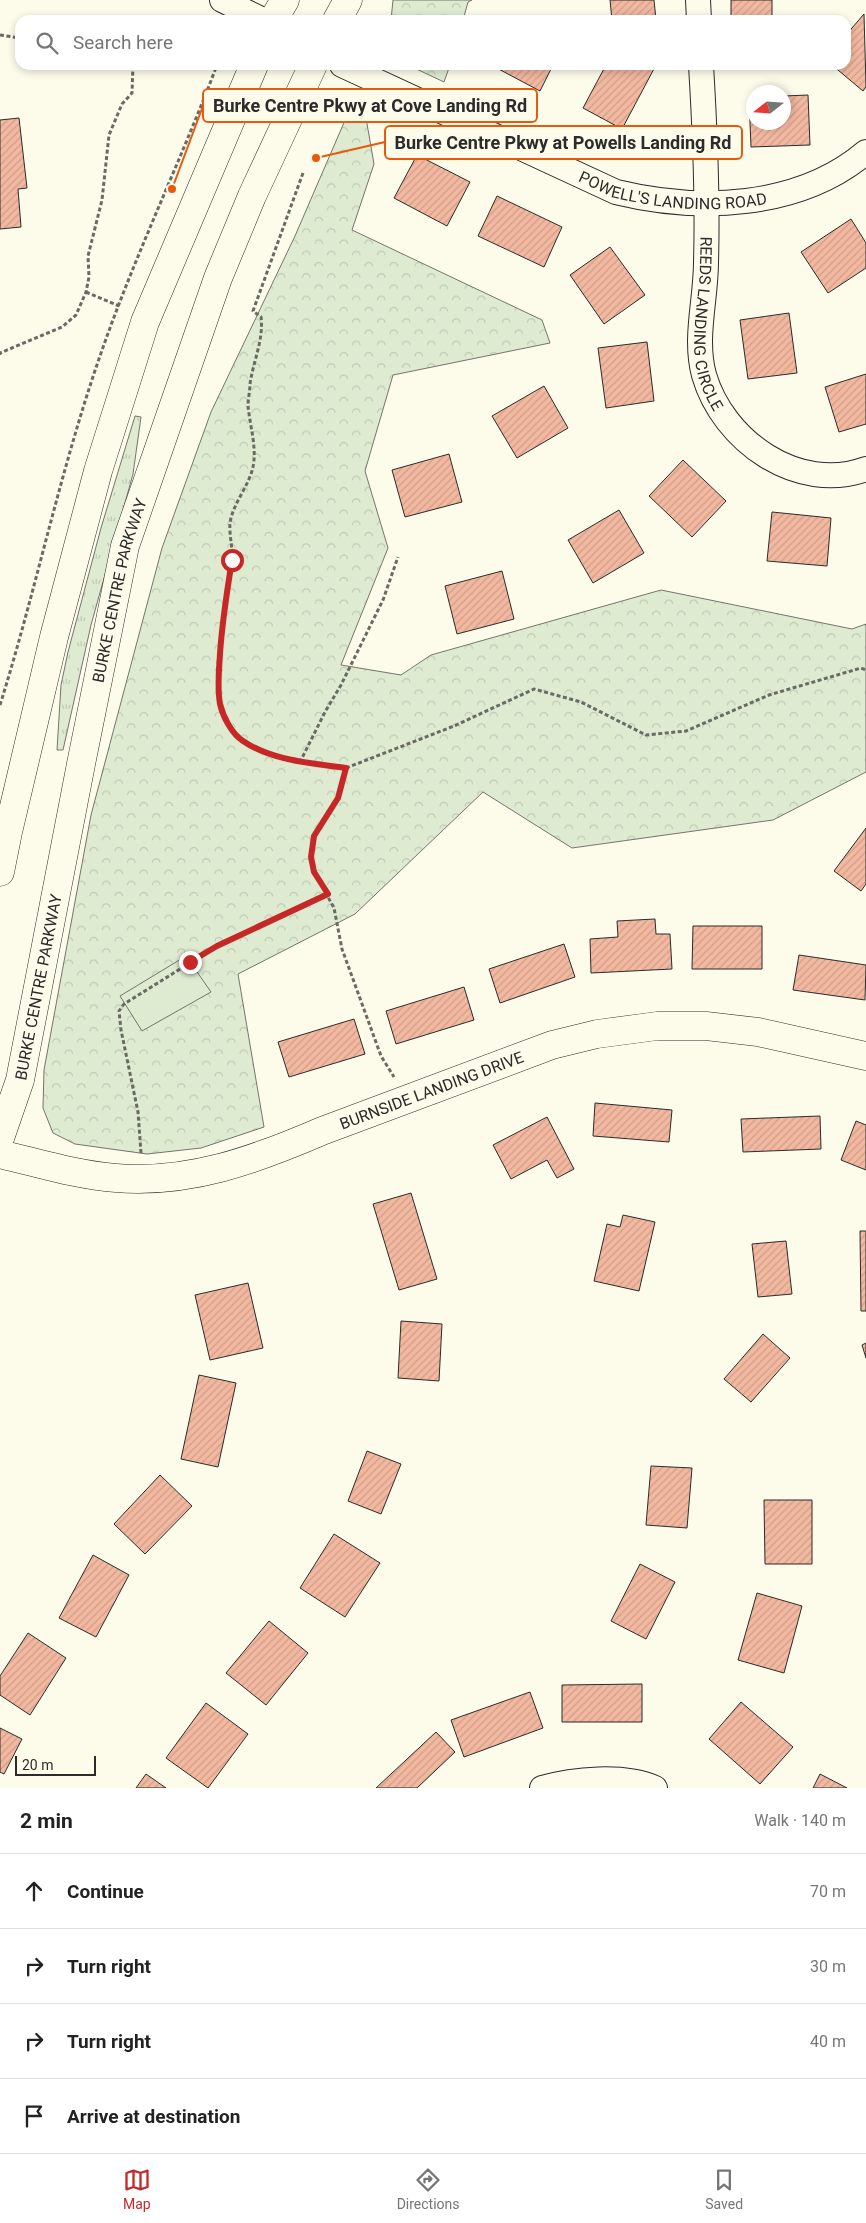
<!DOCTYPE html>
<meta charset="utf-8">
<style>
:root{--surface:#fff;--page:#f2f2f2;--text:#222;--muted:#767676;--line:#e0e0e0;--accent:#c62828}
body{margin:0;font-family:Roboto,sans-serif;background:var(--page);color:var(--text)}
.compass{position:absolute;left:746px;top:85px;width:45px;height:45px;border-radius:50%;background:var(--surface);box-shadow:0 2px 8px #0003;rotate:253deg}
.scale{position:absolute;left:15px;bottom:12px;width:81px;box-sizing:border-box;padding-left:5px;border:2px solid #2b2b2b;border-top:0;font-size:14px;line-height:18px;white-space:nowrap;color:#2b2b2b;-webkit-text-stroke:4px #fdfbea;paint-order:stroke}
.stop{position:absolute;width:15px;height:15px;margin:-11px;border:4px solid #c62828;border-radius:50%;background:#fff}
.stop.end{background:#c62828;border-color:#fff;box-shadow:0 1px 5px #0008}
.list{margin:0;padding:0;list-style:none}
h2{display:flex;justify-content:space-between;align-items:center;height:65px;margin:0;padding:0 20px;font-size:21px}
h2 small{font-size:16px;font-weight:400;color:var(--muted)}
.list li{display:grid;grid-template-columns:32px 1fr auto;gap:15px;align-items:center;box-sizing:border-box;height:75px;padding:0 20px;border-top:1px solid var(--line)}
.list b{display:block;font-size:19px;white-space:nowrap}
.list em{font-size:16px;font-style:normal;color:var(--muted)}
.icon{flex:none;width:28px;height:28px;fill:none;stroke:currentColor;stroke-width:2;stroke-linecap:round;stroke-linejoin:round}
.map{position:relative;flex:none;width:866px;height:1788px;overflow:hidden}
.search{position:absolute;background:var(--surface);box-shadow:0 2px 8px #0003;left:15px;right:15px;top:15px;height:55px;display:flex;align-items:center;gap:12px;box-sizing:border-box;padding:0 18px;border-radius:15px;color:var(--muted);font-size:19px}
.sheet{height:365px;background:var(--surface)}
nav{display:flex;justify-content:space-around;align-items:center;box-sizing:border-box;height:70px;border-top:1px solid var(--line);background:var(--surface);font-size:14px;color:var(--muted)}
nav a{display:grid;justify-items:center;gap:2px}
nav .on{color:var(--accent)}
.map>svg:first-child{display:block}
.grass{fill:url(#grass-tufts);stroke:#74746e}
.forest{fill:url(#forest-crowns);stroke:#74746e}
.pitch{fill:#deebd1;stroke:#74746e}
.building{fill:url(#building-hatch);stroke:#2b2b2b}
.lines{fill:none;stroke-linecap:round;stroke-linejoin:round}
.street-casing{stroke:#2b2b2b;stroke-width:26}
.secondary-casing{stroke:#2b2b2b;stroke-width:29}
.path{stroke:#6a6964;stroke-width:3;stroke-dasharray:4 2.5;stroke-linecap:butt}
.street{stroke:#fdfbea;stroke-width:24}
.secondary{stroke:#fdfbea;stroke-width:28}
.route{stroke:#c62828;stroke-width:6}
.labels{text-anchor:middle;stroke-width:4;stroke-linejoin:round;paint-order:stroke}
.street-label{font-size:16px;fill:#2b2b2b;stroke:#fdfbea}
.leader{fill:none;stroke:#e8590c;stroke-width:2}
.callout-dot{fill:#e8590c;stroke:#fdfbea;stroke-width:2}
.callout{fill:#fdfbea;stroke:#e8590c;stroke-width:2}
.callout-label{font-size:18px;text-anchor:middle;font-weight:bold;fill:#2b2b2b}
</style>
<div class="map">
<svg width="866" height="1788" viewBox="0 0 866 1788">
<defs>
<pattern id="grass-tufts" width="24" height="20" patternUnits="userSpaceOnUse" patternTransform="scale(1.25)"><rect width="24" height="20" fill="#deebd1"/><path d="M3 7l-1-3M5 7V3M7 7l1-3M15 17l-1-3M17 17v-4M19 17l1-3" fill="none" stroke="#bfcab4"/></pattern>
<pattern id="forest-crowns" width="20" height="18" patternUnits="userSpaceOnUse" patternTransform="scale(1.25)"><rect width="20" height="18" fill="#deebd1"/><path d="M2 6a3 3 0 1 1 6 0M12 15a3 3 0 1 1 6 0" fill="none" stroke="#bfcab4"/></pattern>
<pattern id="building-hatch" width="6" height="6" patternUnits="userSpaceOnUse" patternTransform="scale(1.25)"><rect width="6" height="6" fill="#f2b8a0"/><path d="M-1 1l2-2M0 6l6-6M5 7l2-2" fill="none" stroke="#d09e8a"/></pattern>
</defs>
<rect width="100%" height="100%" fill="#fdfbea"/>
<polygon class="grass" points="135,416 141,417 133,474 91,625 63,750 57,750 61,685 68,652 101,528"/>
<g class="forest">
<polygon points="393,0 472,0 468,2 463,20 391,20"/>
<polygon points="408,65 450,65 444,82"/>
<polygon points="346,118 366,118 374,164 352,230 542,320 550,343 393,375 365,471 388,548 341,665 401,675 431,655 661,590 852,629 866,624 866,772 773,820 572,848 483,792 355,914 238,974 264,1127 201,1148 147,1154 75,1144 53,1133 43,1108 44,1070 91,815 162,548 211,412 295,236"/>
</g>
<polygon class="pitch" points="186,956 211,992 142,1031 120,996"/>
<g class="building">
<polygon points="610,0 654,0 656,20 612,20"/>
<rect x="731" y="0" width="41" height="20"/>
<polygon points="864,14 866,87 863,91 832,65 846,65 846,35"/>
<polygon points="491,65 553,65 540,91"/>
<polygon points="606,65 656,65 622,129 583,108"/>
<polygon points="808,95 810,145 751,147 749,98 754,98 754,122 784,122 784,96"/>
<polygon points="19,118 27,188 18,189 21,227 0,229 0,120"/>
<polygon points="417,155 470,182 447,226 394,198"/>
<polygon points="497,196 562,227 544,267 478,236"/>
<polygon points="851,219 866,243 866,268 828,293 801,252"/>
<polygon points="610,247 645,295 604,324 570,275"/>
<polygon points="789,313 797,373 748,379 740,320"/>
<polygon points="647,342 654,401 606,408 598,348"/>
<polygon points="866,374 866,424 839,432 825,387"/>
<polygon points="544,386 568,428 517,458 492,416"/>
<polygon points="449,454 462,502 405,517 392,470"/>
<polygon points="683,460 726,501 692,537 649,496"/>
<polygon points="619,510 644,553 593,583 568,540"/>
<polygon points="772,512 831,518 827,566 767,561"/>
<polygon points="502,571 514,619 457,634 445,586"/>
<polygon points="866,828 866,884 861,891 834,871"/>
<polygon points="655,919 656,934 670,934 672,969 591,973 590,939 618,937 617,921"/>
<polygon points="693,926 762,926 762,969 692,969"/>
<polygon points="564,944 575,977 500,1003 489,969"/>
<polygon points="799,955 866,965 865,1000 793,990"/>
<polygon points="464,987 474,1020 396,1044 386,1011"/>
<polygon points="354,1019 365,1054 289,1077 278,1042"/>
<polygon points="595,1103 672,1110 669,1142 593,1136"/>
<polygon points="820,1116 821,1149 743,1152 741,1119"/>
<polygon points="547,1117 574,1169 557,1178 547,1160 511,1179 493,1145"/>
<polygon points="856,1121 866,1125 866,1170 841,1160"/>
<polygon points="411,1193 437,1279 399,1290 373,1204"/>
<polygon points="623,1215 655,1222 639,1291 594,1281 607,1224 620,1227"/>
<polygon points="860,1231 866,1231 866,1311 861,1311"/>
<polygon points="786,1241 792,1294 758,1297 752,1244"/>
<polygon points="248,1283 263,1348 210,1360 195,1295"/>
<polygon points="401,1321 442,1324 439,1381 398,1378"/>
<polygon points="763,1334 790,1358 751,1402 724,1379"/>
<polygon points="866,1343 866,1358 862,1345"/>
<polygon points="199,1375 236,1383 218,1467 181,1459"/>
<polygon points="367,1451 401,1464 381,1514 348,1501"/>
<polygon points="651,1466 692,1468 687,1528 646,1525"/>
<polygon points="160,1475 192,1506 145,1554 114,1524"/>
<polygon points="764,1500 812,1500 812,1564 765,1564"/>
<polygon points="334,1534 380,1563 345,1617 300,1588"/>
<polygon points="93,1555 129,1575 96,1637 59,1618"/>
<polygon points="640,1564 675,1582 646,1639 611,1621"/>
<polygon points="757,1593 802,1606 784,1673 738,1660"/>
<polygon points="269,1621 308,1653 266,1705 226,1673"/>
<polygon points="28,1633 66,1658 30,1715 0,1695 0,1676"/>
<polygon points="642,1684 642,1722 562,1722 562,1685"/>
<polygon points="530,1692 543,1728 464,1757 451,1720"/>
<polygon points="741,1702 793,1747 760,1784 709,1739"/>
<polygon points="206,1703 248,1734 208,1788 166,1758"/>
<polygon points="0,1728 22,1739 4,1774 0,1772"/>
<polygon points="436,1732 455,1752 417,1788 376,1788"/>
<polygon points="146,1774 166,1788 136,1788"/>
<polygon points="820,1774 847,1788 813,1788"/>
</g>
<g class="lines">
<defs>
<g id="street">
<polyline points="222,0 263,20"/>
<polyline points="698,0 699,20"/>
<path id="s1" d="M342 65 616 192C698 212 799 209 866 152"/>
<path id="s2" d="M701 65C705 131 708 196 706 262 706 300 694 338 704 375 723 441 798 494 866 469"/>
<path d="M542 1788C573 1779 624 1774 655 1788"/>
</g>
<g id="secondary">
<polyline points="273,20 285,0"/>
<polyline points="337,20 348,0"/>
<polyline points="0,872 8,832 54,637 98,471 145,322 254,65"/>
<path id="s3" d="M0 1138 20 1080 81 764 125 546 218 278 252 196 313 65"/>
<path id="s4" d="M0 1154C38 1163 77 1175 116 1178 189 1184 255 1160 322 1131L552 1045 597 1034 657 1026H706L758 1032 866 1056"/>
</g>
</defs>
<use href="#street" class="street-casing"/>
<use href="#secondary" class="secondary-casing"/>
<g class="path">
<polyline points="0,35 20,38"/>
<polyline points="335,92 355,103 354,105"/>
<path d="M303 173 253 311 261 317C264 339 253 362 250 384 250 391 248 399 248 406 250 426 257 448 253 467 249 486 233 503 230 523 229 535 233 548 232 561 229 605 204 686 228 725 244 750 274 754 300 762L325 712 341 685 383 600 398 557"/>
<polyline points="86,292 119,306"/>
<polyline points="0,355 0,353 62,327 76,315 86,292 89,277 88,256 102,200 109,135 122,104 132,93 133,65"/>
<path d="M0 705C36 590 60 471 100 356 134 257 180 163 217 65"/>
<polyline points="300,762 346,768 338,798 314,836 311,857 314,872 334,908 342,949 381,1056 394,1077"/>
<polyline points="346,768 454,726 534,689 581,702 646,735 686,731 769,695 861,668 866,670"/>
<polyline points="141,1153 138,1112 121,1030 119,1011 124,1004 217,946 328,894"/>
</g>
<use href="#street" class="street"/>
<use href="#secondary" class="secondary"/>
</g>
<g class="lines">
<path class="route" d="M190 962 217 946 328 894 314 872 311 857 314 836 338 798 346 768C312 763 272 761 243 741 232 734 223 717 220 704 217 687 219 671 220 654 222 622 227 591 232 560"/>
</g>
<g class="labels">
<g class="street-label">
<text dy="6" stroke="none"><textPath href="#s1" startOffset="358">POWELL'S LANDING ROAD</textPath></text>
<text dy="6" stroke="none"><textPath href="#s2" startOffset="260">REEDS LANDING CIRCLE</textPath></text>
<text dy="6" stroke="none"><textPath href="#s3" startOffset="561">BURKE CENTRE PARKWAY</textPath></text>
<text dy="6" stroke="none"><textPath href="#s3" startOffset="156">BURKE CENTRE PARKWAY</textPath></text>
<text dy="6" stroke="none"><textPath href="#s4" startOffset="449">BURNSIDE LANDING DRIVE</textPath></text>
</g>
</g>
<path class="leader" d="M172 189L203 106M316 158L385 142"/>
<g class="callout-dot">
<circle cx="172" cy="189" r="5"/>
<circle cx="316" cy="158" r="5"/>
</g>
<g class="callout">
<rect x="203" y="89" width="334" height="33" rx="5"/>
<rect x="385" y="126" width="357" height="33" rx="5"/>
</g>
<g class="callout-label">
<text x="370" y="112">Burke Centre Pkwy at Cove Landing Rd</text>
<text x="563" y="149">Burke Centre Pkwy at Powells Landing Rd</text>
</g>
</svg>
<svg class="compass" viewBox="-18 -18 36 36"><path d="M0-13l5 13h-10z" fill="#e53935"/><path d="M0 13l5-13h-10z" fill="#767676"/></svg>
<div class="scale">20 m</div>
<div class="stop" style="left:232px;top:560px"></div>
<div class="stop end" style="left:190px;top:962px"></div>
<div class="search"><svg class="icon" aria-label="search" viewBox="0 0 24 24"><circle cx="10" cy="10" r="6"/><path d="M15 15l6 6"/></svg>Search here</div>
</div>
<section class="sheet">
<h2>2 min<small>Walk · 140 m</small></h2>
<ul class="list">
<li><svg class="icon" aria-label="ahead" viewBox="0 0 24 24"><path d="M12 20V5M6 11l6-6 6 6"/></svg><div><b>Continue</b></div><em>70 m</em></li>
<li><svg class="icon" aria-label="right" viewBox="0 0 24 24"><path d="M7 20v-9h11M14 6l5 5-5 5"/></svg><div><b>Turn right</b></div><em>30 m</em></li>
<li><svg class="icon" aria-label="right" viewBox="0 0 24 24"><path d="M7 20v-9h11M14 6l5 5-5 5"/></svg><div><b>Turn right</b></div><em>40 m</em></li>
<li><svg class="icon" aria-label="arrive" viewBox="0 0 24 24"><path d="M6 21V4h12l-3 4 3 4H6"/></svg><div><b>Arrive at destination</b></div></li>
</ul>
</section>
<nav>
<a class="on"><svg class="icon" aria-label="map" viewBox="0 0 24 24"><path d="M3 6l6-2 6 2 6-2v14l-6 2-6-2-6 2zM9 4v14M15 6v14"/></svg>Map</a>
<a><svg class="icon" aria-label="directions" viewBox="0 0 24 24"><path d="M12 3l9 9-9 9-9-9zM9 14v-3h6M13 9l2 2-2 2"/></svg>Directions</a>
<a><svg class="icon" aria-label="saved" viewBox="0 0 24 24"><path d="M7 4h10v16l-5-4-5 4z"/></svg>Saved</a>
</nav>
